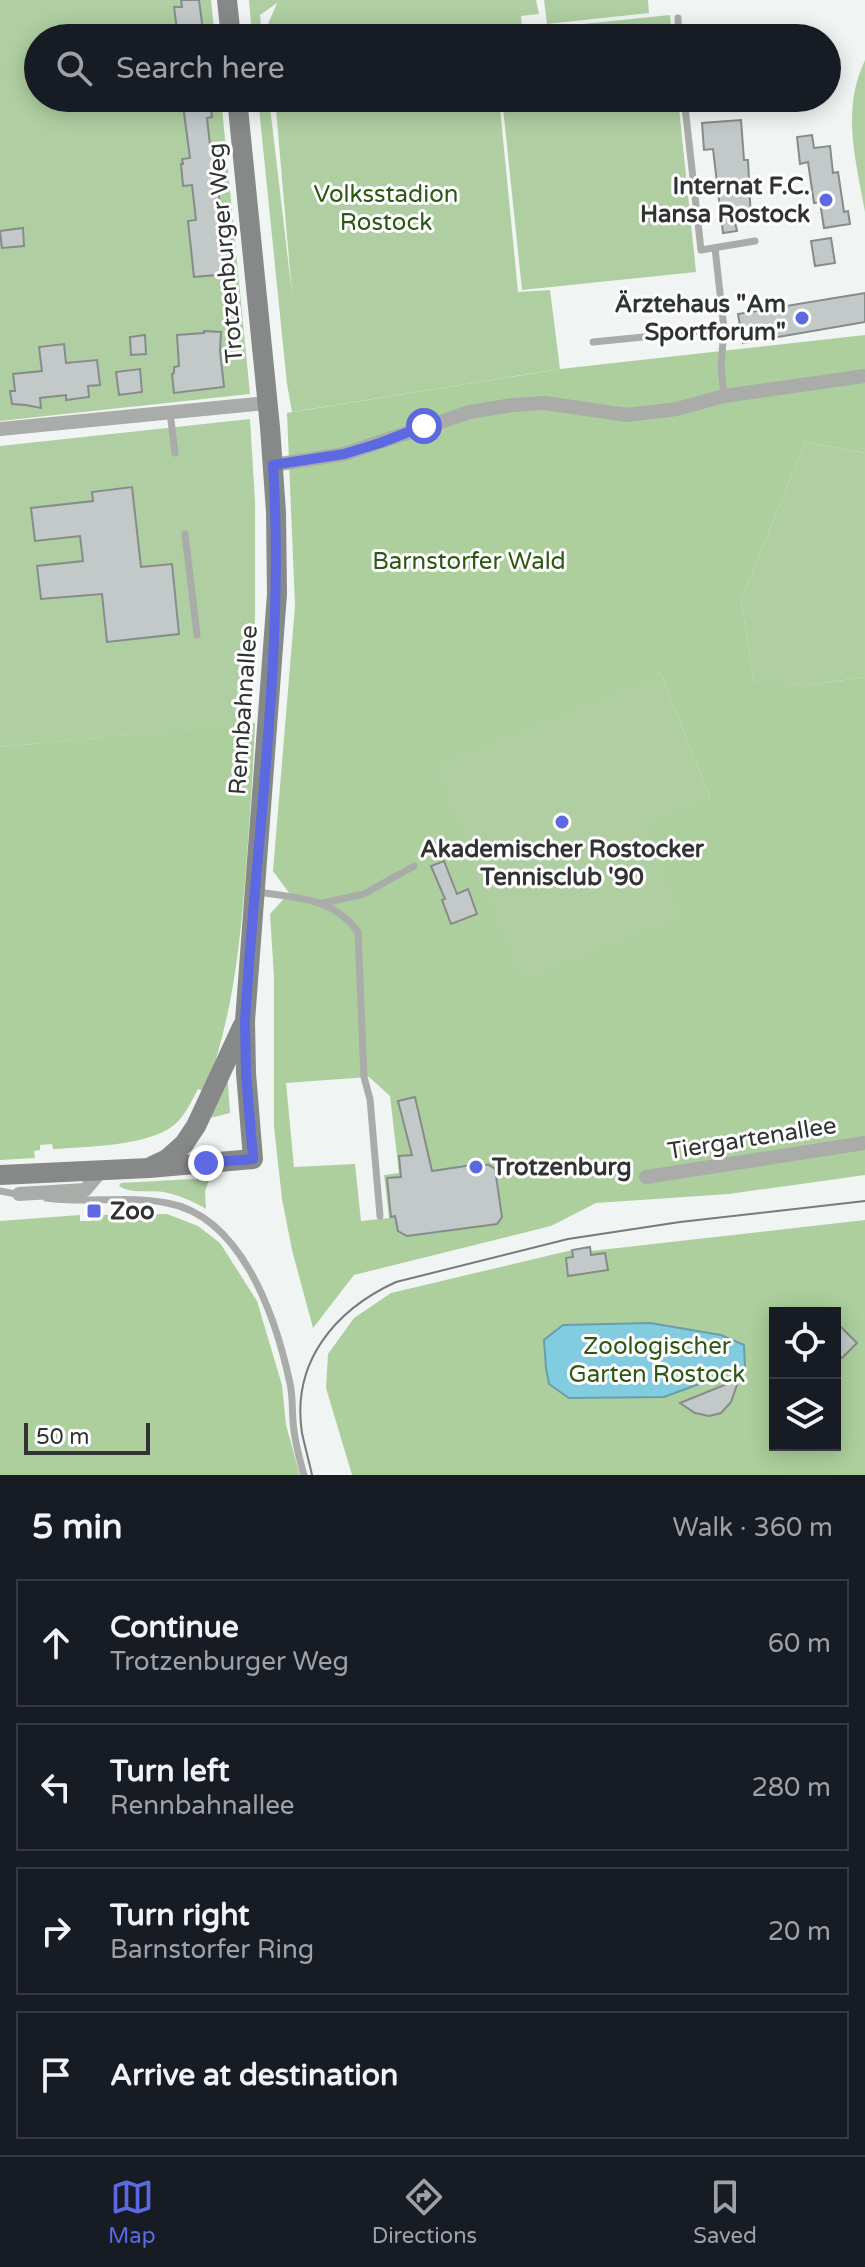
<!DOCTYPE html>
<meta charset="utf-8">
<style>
:root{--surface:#171b24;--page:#242831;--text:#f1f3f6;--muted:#9ea1a6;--line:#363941;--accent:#5d69e0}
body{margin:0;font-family:"Varela Round",sans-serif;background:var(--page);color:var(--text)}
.controls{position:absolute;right:24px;bottom:24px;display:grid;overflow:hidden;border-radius:0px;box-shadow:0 4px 20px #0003}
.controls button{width:72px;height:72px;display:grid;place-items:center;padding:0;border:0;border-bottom:2px solid var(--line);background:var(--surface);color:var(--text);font:40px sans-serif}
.scale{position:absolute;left:24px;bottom:20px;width:126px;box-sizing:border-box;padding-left:8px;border:4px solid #313333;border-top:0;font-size:22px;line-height:28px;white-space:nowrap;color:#313333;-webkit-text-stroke:6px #fff;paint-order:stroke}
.stop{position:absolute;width:24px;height:24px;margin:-18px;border:6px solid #5d69e0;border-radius:50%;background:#fff}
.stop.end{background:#5d69e0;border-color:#fff;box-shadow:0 2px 8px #0008}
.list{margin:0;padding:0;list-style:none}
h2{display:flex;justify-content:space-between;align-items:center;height:104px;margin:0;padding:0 32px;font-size:34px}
h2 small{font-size:26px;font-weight:400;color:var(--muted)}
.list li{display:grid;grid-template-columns:52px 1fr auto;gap:24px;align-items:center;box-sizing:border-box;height:128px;margin:0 16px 16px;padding:0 16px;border:2px solid var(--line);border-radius:0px}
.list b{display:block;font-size:30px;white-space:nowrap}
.list p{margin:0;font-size:26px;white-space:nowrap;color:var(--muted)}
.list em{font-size:26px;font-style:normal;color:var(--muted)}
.icon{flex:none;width:44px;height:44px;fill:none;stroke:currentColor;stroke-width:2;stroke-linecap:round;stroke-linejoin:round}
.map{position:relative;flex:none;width:865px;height:1475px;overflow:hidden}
.search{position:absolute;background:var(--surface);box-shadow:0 4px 20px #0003;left:24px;right:24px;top:24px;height:88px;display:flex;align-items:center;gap:20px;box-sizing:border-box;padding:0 28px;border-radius:44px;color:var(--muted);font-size:30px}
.sheet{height:680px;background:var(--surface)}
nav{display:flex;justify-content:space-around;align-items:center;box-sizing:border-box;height:112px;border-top:2px solid var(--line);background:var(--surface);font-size:22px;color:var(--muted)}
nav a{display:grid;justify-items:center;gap:4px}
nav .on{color:var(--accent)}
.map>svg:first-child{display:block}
.green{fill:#afcfa2}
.forest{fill:#accf9d;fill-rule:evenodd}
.water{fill:#82ccdf;stroke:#6a9eab;stroke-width:2}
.building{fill:#c3c9c9;stroke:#868b8b;stroke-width:2}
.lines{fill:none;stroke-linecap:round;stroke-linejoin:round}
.lane{stroke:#aaacaa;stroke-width:7}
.street{stroke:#aaacaa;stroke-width:14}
.secondary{stroke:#868987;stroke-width:20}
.tram{stroke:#787b7b;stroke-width:2}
.route{stroke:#5d69e0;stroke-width:10}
.poi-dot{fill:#5d69e0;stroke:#fff;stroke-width:3}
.labels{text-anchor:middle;stroke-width:6;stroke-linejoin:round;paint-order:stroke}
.poi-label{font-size:24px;font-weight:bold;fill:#313333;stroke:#fff;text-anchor:end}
.park-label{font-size:24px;fill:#2c5813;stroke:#fff}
.street-label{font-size:24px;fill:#313333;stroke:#fff}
</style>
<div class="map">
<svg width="865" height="1475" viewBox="0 0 865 1475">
<rect width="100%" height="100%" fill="#f0f5f3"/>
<g class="green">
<polygon points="0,0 211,0 215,38 38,38 38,98 221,98 250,394 0,421"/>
<polygon points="249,0 536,0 539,14 521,16 522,27 493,29 494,38 269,38 268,24 277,3 260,15 262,38 252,38"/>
<polygon points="544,0 648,0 649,13 547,24"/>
<polygon points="670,15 672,38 496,38 496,33"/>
<path d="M865 60V212C856 160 841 110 865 60Z"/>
<polygon points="258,98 269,98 292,294 275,98 499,98 518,292 550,290 560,369 292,412 287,384"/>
<polygon points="502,98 678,98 696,272 522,290"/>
<polygon points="250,419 255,502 255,619 249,724 0,747 0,446"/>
<polygon points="805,442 865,453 865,677 810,685 754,684 741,600"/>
<polygon points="661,673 711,800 694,927 481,1009 383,773"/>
<polygon points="227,1069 230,1113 206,1119"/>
<path d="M210 1178 205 1191 206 1209C193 1201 179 1195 163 1192 149 1190 130 1194 119 1186L121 1183Z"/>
</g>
<g class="forest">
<path d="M865 335V453L805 442 741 600 754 683 810 685 865 677V1175L729 1194 596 1203 551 1226 354 1275 313 1328 292 1250 282 1199 274 1127V977L270 914 289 893 273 871 295 606 287 413 560 369ZM661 673 711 800 646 826 683 918 520 983 432 764ZM369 1077 390 1096 399 1173 384 1175 389 1218 361 1221 355 1164 294 1167 286 1083Z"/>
<path d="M255 723C253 776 249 829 245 882 239 956 231 1021 205 1092L198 1089C191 1102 185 1116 174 1125 149 1146 85 1147 53 1149L52 1144 40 1145V1150L34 1151 35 1158 0 1160V747Z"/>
<polygon points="167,1214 198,1226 220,1243 257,1301 282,1385 286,1425 300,1475 0,1475 0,1221 80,1215 80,1221 91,1221 92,1215"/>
<path d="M865 1220V1475H352L326 1388 328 1354 354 1318 391 1293 572 1250 589 1247 591 1251ZM775 1313H835V1445H775V1364L770 1350 775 1349Z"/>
</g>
<polygon class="water" points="650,1323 721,1335 744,1345 745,1367 664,1397 569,1398 549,1384 546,1368 544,1340 563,1325"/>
<g class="building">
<polygon points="181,0 199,0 204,38 178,38 174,7 182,7"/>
<polygon points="182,98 210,98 212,117 207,118 210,145 214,145 216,161 218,189 228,274 194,277 188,221 196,220 192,185 183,186 181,164 183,164 182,159 190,158"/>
<polygon points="741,120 744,160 748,160 751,220 735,222 737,231 723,233 713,149 704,150 702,123"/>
<polygon points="812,135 814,148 830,146 833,173 838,172 844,212 848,211 850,224 824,228 820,202 814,203 808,162 800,164 797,137"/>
<polygon points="23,228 24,246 2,248 0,231"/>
<polygon points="831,238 835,263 815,266 811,241"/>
<polygon points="865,293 865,322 743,343 738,314"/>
<polygon points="204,331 221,332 220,351 224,387 174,393 172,374 174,373 174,367 179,366 177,335 204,333"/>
<polygon points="145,335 146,354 131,355 130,337"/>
<polygon points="64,344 66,363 97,360 100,385 88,386 89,397 66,400 66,395 40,398 41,408 26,405 12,404 10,391 15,391 13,374 42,371 39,347"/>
<polygon points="140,369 142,392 119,395 116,372"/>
<polygon points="132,487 141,567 172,564 179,634 107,642 102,594 41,599 37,566 83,561 80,536 35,541 31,508 93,501 92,492"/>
<polygon points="444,861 457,894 468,889 477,914 451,924 442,900 445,899 431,866"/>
<polygon points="415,1097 432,1171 479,1164 489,1165 495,1169 502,1217 497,1224 407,1236 398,1231 395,1216 391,1217 387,1178 401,1177 399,1156 412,1155 398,1101"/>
<polygon points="590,1247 591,1255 605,1253 608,1270 568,1276 566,1258 573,1257 572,1250"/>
<polygon points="835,1321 857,1343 842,1358 835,1350"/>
<polygon points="739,1379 731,1402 721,1413 709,1416 695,1413 680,1403"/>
</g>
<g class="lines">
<g class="lane">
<polyline points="678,18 679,38"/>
<polyline points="684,98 701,250 755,241"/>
<polyline points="715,248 724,329 721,366 724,396"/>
<polyline points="593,342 724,329"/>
<polyline points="170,412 175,453"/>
<polyline points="185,534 197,635"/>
<path d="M258 892C296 898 333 897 358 932L364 1077 370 1099 380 1216"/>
<polyline points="323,903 364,894 414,866"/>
<polyline points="0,1191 21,1195"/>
<path d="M46 1198C86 1204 127 1195 167 1203 241 1216 275 1315 289 1379 293 1393 292 1407 293 1421 294 1440 299 1457 304 1475"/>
</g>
<g class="street">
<polyline points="0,429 266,403"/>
<polyline points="273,465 344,454 470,412 512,405 545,403 627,415 677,409 724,396 865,376"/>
<polyline points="646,1177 865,1143"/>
<polyline points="19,1194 85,1190 102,1170"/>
</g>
<g class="secondary">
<polyline points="227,0 231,38"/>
<polyline points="152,1166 167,1159 184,1144 196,1126 243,1025"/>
<polyline points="0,1175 149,1168 253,1159 246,1073 245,1021 277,594 276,512 270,427 237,98"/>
</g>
<path class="tram" d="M312 1475C309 1461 305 1447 302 1433 291 1362 335 1310 396 1282L568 1239 680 1222 865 1201"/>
</g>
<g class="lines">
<path class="route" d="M206 1163 253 1159 246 1073 245 1021C256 836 285 650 273 465L344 454 380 443 424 426"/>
</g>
<g class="poi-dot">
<circle cx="826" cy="200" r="8"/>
<circle cx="802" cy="318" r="8"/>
<circle cx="562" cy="822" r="8"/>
<circle cx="476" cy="1167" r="8"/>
<rect x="86" y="1203" width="16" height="16" rx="4"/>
</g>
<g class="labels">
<g class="poi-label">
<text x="810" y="194">Internat F.C.<tspan x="810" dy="28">Hansa Rostock</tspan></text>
<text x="786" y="312">Ärztehaus "Am<tspan x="786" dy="28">Sportforum"</tspan></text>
<text x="562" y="857" text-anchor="middle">Akademischer Rostocker<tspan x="562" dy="28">Tennisclub '90</tspan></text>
<text x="492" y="1175" text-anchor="start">Trotzenburg</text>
<text x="110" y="1219" text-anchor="start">Zoo</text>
</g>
<g class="park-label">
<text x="386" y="202">Volksstadion<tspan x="386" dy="28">Rostock</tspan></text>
<text x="469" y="569">Barnstorfer Wald</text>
<text x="657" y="1354">Zoologischer<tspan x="657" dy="28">Garten Rostock</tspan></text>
</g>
<g class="street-label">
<text transform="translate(225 253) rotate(-95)" y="8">Trotzenburger Weg</text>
<text transform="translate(243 710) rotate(-86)" y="8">Rennbahnallee</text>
<text transform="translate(752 1138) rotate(-9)" y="8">Tiergartenallee</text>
</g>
</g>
</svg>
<div class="controls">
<button><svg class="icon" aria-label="locate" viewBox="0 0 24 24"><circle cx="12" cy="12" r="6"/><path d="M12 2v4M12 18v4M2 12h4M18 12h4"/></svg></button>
<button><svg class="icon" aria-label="layers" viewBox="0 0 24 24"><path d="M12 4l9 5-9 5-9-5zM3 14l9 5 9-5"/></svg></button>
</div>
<div class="scale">50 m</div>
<div class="stop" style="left:424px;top:426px"></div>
<div class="stop end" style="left:206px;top:1163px"></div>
<div class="search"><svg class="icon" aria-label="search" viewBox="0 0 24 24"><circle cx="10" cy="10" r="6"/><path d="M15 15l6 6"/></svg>Search here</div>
</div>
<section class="sheet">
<h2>5 min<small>Walk · 360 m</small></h2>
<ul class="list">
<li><svg class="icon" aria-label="ahead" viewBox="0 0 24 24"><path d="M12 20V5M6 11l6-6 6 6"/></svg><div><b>Continue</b><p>Trotzenburger Weg</p></div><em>60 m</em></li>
<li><svg class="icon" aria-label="left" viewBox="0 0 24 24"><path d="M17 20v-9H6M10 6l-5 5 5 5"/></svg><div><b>Turn left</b><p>Rennbahnallee</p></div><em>280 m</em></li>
<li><svg class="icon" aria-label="right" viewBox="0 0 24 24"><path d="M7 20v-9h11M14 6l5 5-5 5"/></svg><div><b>Turn right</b><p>Barnstorfer Ring</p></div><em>20 m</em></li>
<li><svg class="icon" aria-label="arrive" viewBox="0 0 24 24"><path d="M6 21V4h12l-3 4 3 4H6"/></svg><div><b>Arrive at destination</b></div></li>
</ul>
</section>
<nav>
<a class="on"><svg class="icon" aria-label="map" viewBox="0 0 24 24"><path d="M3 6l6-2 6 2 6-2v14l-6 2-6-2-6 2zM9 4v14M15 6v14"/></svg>Map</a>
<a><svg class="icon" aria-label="directions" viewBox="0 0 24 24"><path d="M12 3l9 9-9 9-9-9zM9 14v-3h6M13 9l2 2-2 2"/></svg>Directions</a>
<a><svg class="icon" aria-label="saved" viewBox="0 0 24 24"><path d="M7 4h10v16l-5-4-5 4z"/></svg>Saved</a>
</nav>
